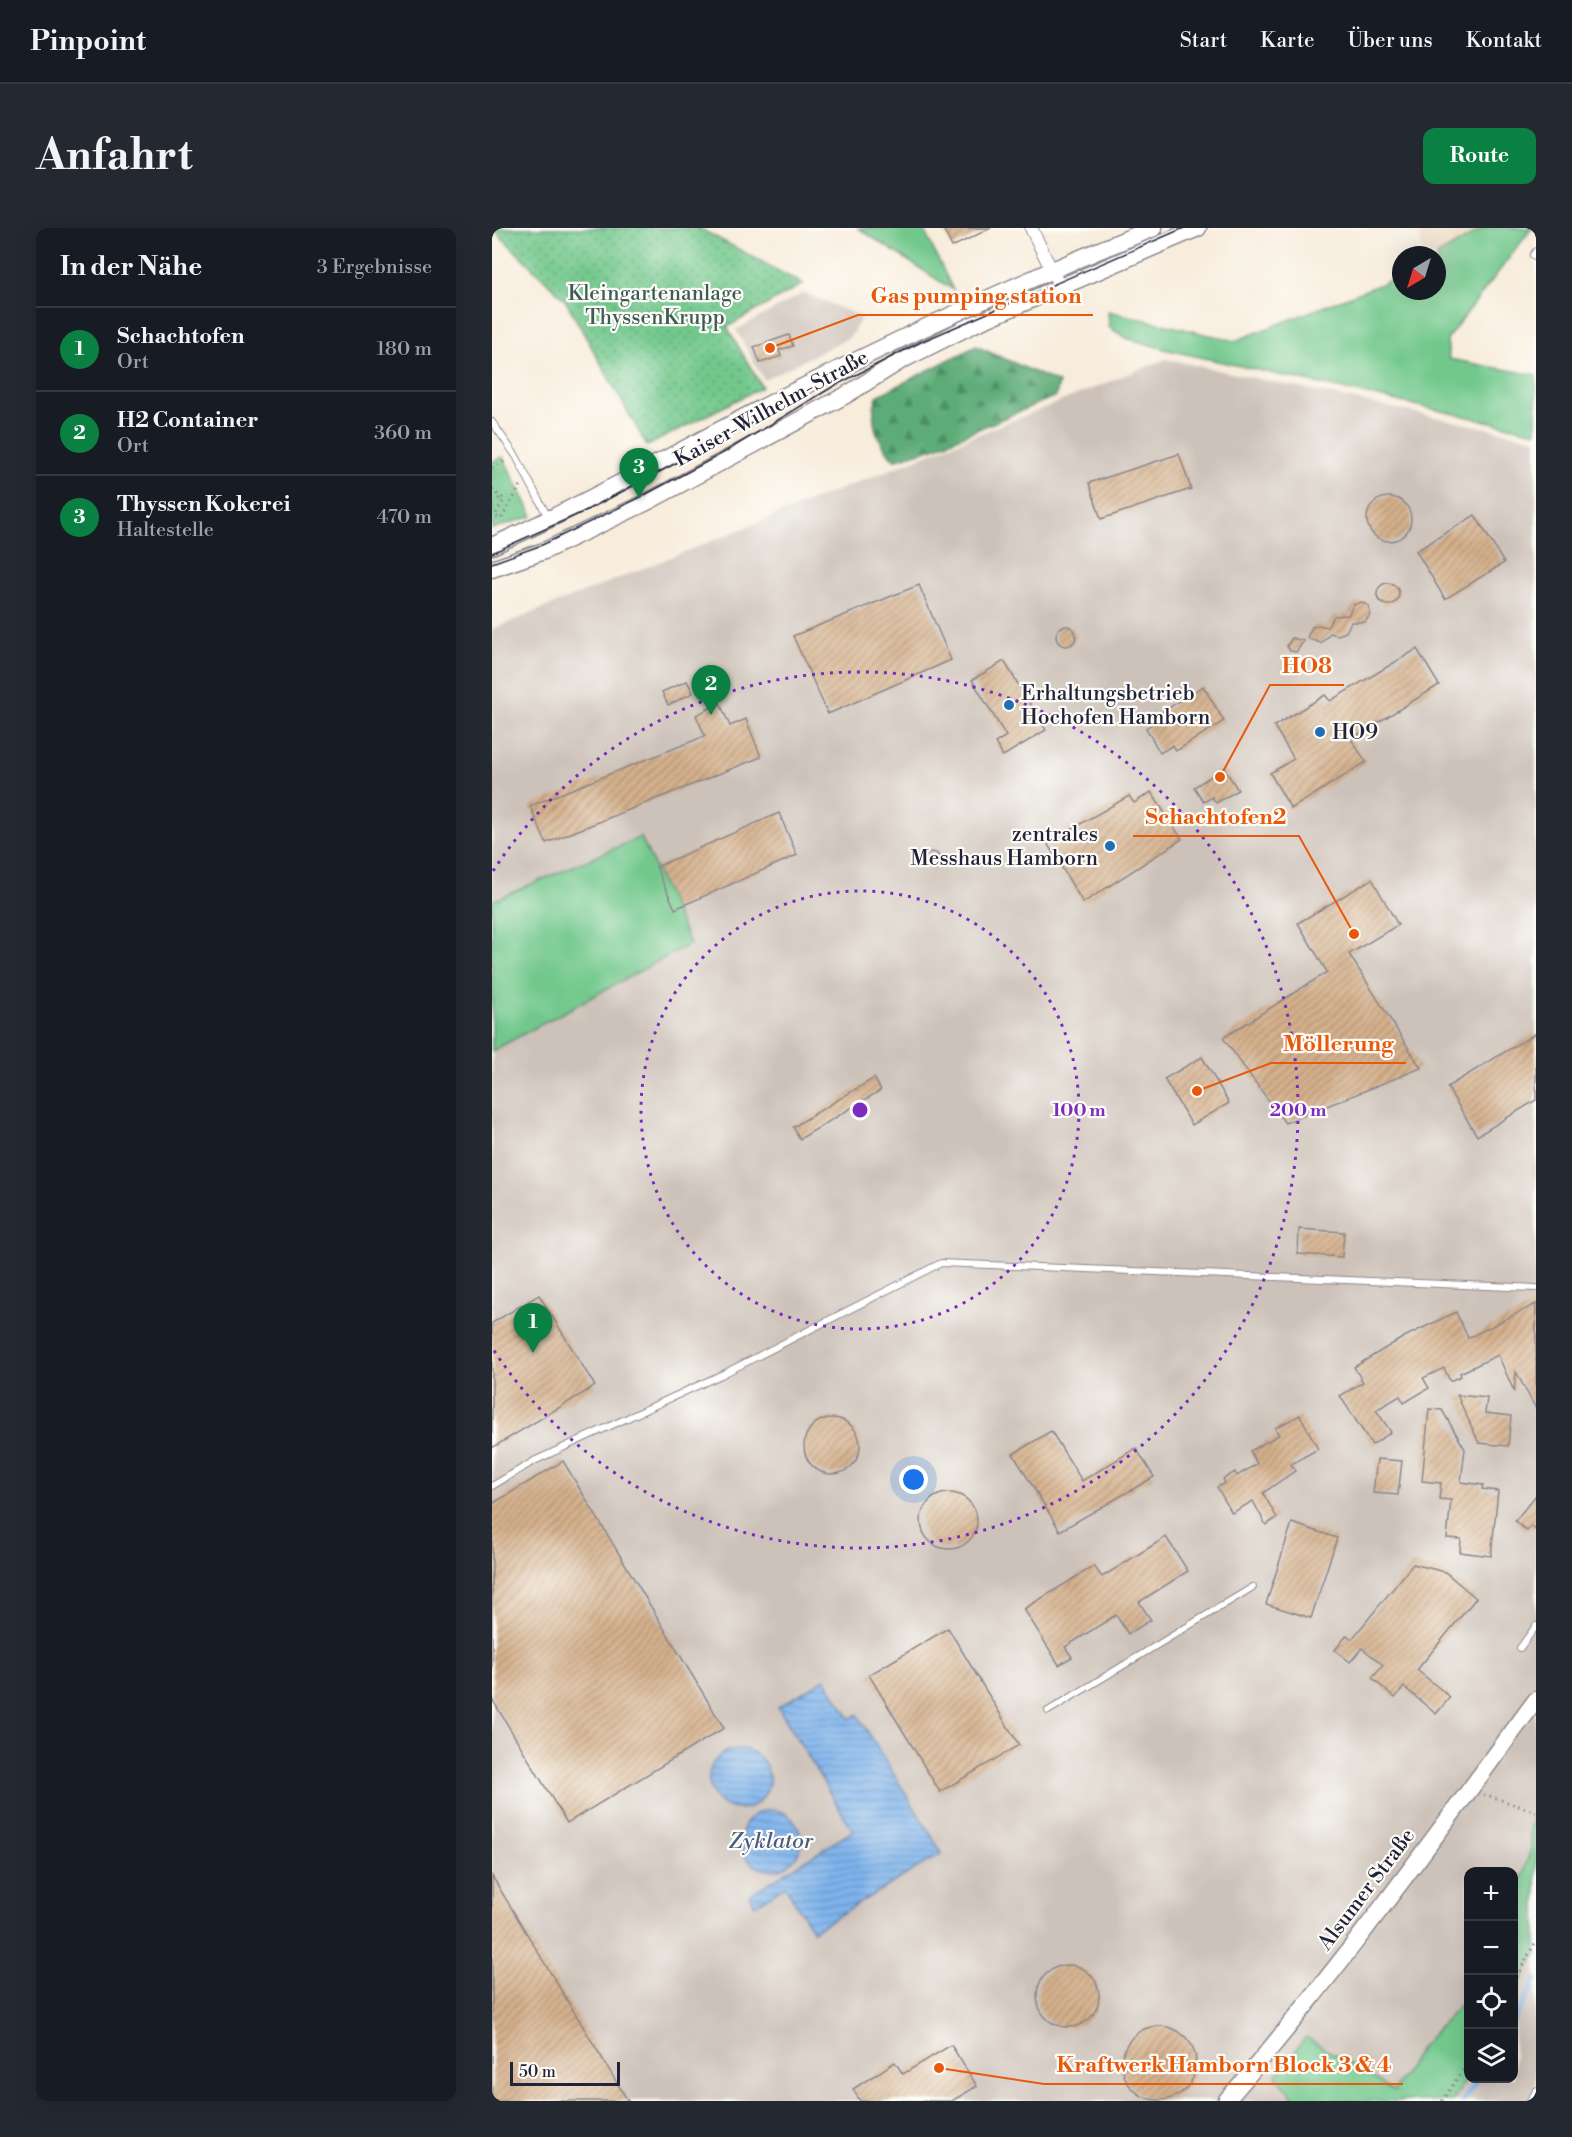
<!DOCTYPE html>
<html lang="de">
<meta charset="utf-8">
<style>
:root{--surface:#171b24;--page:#242831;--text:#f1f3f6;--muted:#9ea1a6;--line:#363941;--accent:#0b8043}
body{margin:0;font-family:"Libre Bodoni",serif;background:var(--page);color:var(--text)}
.controls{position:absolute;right:18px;bottom:18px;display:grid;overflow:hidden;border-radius:12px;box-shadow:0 6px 24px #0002}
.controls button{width:54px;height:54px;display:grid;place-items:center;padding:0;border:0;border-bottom:2px solid var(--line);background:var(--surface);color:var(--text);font:30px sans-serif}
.compass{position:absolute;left:900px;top:18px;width:54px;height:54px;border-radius:50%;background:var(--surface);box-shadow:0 6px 24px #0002;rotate:218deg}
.scale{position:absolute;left:18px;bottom:15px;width:110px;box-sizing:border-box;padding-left:6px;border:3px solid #22223b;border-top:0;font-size:16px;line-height:21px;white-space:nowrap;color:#22223b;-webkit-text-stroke:4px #fdfcf7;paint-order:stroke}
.you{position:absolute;left:422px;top:1252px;width:21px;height:21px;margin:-15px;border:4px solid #fff;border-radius:50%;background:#1a73e8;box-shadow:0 0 0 9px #1a73e833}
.badge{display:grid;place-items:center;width:39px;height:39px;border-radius:50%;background:var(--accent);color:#fff;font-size:20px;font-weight:700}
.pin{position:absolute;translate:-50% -50px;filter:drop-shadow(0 2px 3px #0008)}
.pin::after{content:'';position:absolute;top:32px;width:21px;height:18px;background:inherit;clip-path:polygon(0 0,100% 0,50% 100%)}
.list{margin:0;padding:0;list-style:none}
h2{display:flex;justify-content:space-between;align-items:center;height:78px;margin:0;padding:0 24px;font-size:26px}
h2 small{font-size:20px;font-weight:400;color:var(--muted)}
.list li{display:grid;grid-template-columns:39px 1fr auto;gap:18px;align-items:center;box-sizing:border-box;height:84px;padding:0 24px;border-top:2px solid var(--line)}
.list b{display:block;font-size:22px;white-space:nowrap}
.list p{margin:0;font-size:20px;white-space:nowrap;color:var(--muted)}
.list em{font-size:20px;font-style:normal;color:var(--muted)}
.icon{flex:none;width:33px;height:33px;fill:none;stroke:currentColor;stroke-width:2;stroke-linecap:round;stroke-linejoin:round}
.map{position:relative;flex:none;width:1044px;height:1873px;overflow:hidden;border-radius:12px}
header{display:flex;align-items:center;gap:36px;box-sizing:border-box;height:84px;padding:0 30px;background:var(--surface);border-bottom:2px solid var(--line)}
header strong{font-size:28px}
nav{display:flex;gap:33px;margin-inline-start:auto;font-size:21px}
.intro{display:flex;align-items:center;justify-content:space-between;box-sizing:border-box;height:144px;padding:0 36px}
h1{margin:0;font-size:42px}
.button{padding:15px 27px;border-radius:12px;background:var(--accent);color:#fff;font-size:21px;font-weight:700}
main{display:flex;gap:36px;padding:0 36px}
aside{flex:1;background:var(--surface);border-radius:12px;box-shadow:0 6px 24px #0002}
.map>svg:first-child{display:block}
.built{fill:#efd6bb}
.industrial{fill:#cdc2b9;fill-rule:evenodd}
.green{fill:#72c88c;stroke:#4a7564;stroke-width:1.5}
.forest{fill:url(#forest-firs);stroke:#40675a;stroke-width:1.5}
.garden{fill:url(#garden-dots);stroke:#4a7564;stroke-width:1.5}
.water{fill:url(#water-rules);stroke:#506a94;stroke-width:1.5}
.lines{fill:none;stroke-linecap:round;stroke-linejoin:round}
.stream{stroke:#7eb3ec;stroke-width:4.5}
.building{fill:url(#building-hatch)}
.lane-casing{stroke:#8d878b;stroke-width:8}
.street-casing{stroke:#8d878b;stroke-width:14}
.secondary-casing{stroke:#8d878b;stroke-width:19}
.path{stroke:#8d878b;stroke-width:3;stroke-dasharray:1.5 4.5;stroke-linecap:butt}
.lane{stroke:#fff;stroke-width:6}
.street{stroke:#fff;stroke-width:12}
.secondary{stroke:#fff;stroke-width:16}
.tram{stroke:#22223b;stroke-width:1.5}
.ring{fill:none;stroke:#7b2cbf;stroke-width:3;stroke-dasharray:3 6}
.poi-dot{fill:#1f6fb2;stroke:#fdfcf7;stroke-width:2}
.labels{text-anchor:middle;stroke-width:4.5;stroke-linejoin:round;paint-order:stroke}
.park-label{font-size:21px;fill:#3e5c57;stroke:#fdfcf7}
.street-label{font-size:21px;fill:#22223b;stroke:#fdfcf7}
.poi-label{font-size:21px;fill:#22223b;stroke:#fdfcf7;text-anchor:start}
.water-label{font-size:22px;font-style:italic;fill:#475c82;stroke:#fdfcf7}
.centre{fill:#7b2cbf;stroke:#fdfcf7;stroke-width:3}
.ring-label{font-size:18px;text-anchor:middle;font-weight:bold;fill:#7b2cbf;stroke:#fdfcf7;stroke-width:4.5;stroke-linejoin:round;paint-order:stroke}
.leader{fill:none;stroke:#e8590c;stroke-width:2}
.callout-dot{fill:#e8590c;stroke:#fdfcf7;stroke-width:2}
.callout-label{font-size:22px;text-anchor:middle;font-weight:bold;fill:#e8590c;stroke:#fdfcf7;stroke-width:4.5;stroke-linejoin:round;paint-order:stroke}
</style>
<header>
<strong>Pinpoint</strong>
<nav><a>Start</a><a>Karte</a><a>Über uns</a><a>Kontakt</a></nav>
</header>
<div class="intro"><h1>Anfahrt</h1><a class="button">Route</a></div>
<main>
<aside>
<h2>In der Nähe<small>3 Ergebnisse</small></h2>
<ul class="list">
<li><span class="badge">1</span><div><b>Schachtofen</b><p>Ort</p></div><em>180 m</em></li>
<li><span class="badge">2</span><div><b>H2 Container</b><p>Ort</p></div><em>360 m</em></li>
<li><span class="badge">3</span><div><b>Thyssen Kokerei</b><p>Haltestelle</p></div><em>470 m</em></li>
</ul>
</aside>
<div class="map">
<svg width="1044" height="1873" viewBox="0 0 1044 1873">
<defs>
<pattern id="forest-firs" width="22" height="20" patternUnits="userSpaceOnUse" patternTransform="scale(1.5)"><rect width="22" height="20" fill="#5dac78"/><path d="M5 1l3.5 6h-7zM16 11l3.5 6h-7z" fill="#4c8c64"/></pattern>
<pattern id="garden-dots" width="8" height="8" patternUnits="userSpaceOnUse" patternTransform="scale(1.5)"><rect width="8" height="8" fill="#72c88c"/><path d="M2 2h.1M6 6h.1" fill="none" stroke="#5da274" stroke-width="1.8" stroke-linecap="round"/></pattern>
<pattern id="water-rules" width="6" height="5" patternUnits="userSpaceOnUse" patternTransform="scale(1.5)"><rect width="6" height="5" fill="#7eb3ec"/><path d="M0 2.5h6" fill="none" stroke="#6791c0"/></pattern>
<pattern id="building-hatch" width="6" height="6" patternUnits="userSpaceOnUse" patternTransform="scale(1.5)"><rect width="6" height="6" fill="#d5b18c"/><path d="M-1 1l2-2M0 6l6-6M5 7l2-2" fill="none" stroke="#ac9074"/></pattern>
</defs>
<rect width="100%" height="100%" fill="#fdfcf7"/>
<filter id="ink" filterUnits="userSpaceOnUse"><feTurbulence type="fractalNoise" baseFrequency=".0167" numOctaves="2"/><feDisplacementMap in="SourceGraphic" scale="12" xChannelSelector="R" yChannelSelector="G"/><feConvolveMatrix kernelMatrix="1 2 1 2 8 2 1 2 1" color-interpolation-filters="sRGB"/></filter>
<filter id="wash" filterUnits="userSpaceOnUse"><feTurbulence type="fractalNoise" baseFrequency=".008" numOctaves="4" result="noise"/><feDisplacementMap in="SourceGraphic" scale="24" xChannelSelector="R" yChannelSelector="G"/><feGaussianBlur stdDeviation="1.35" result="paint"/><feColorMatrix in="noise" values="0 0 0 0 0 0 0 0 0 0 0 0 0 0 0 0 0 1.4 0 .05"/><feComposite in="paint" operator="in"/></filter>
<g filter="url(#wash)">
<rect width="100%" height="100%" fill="#f8ecdb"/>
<polygon class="built" points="925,0 991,0 945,28 932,27"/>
<g class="industrial">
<polygon points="312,65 370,89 358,109 272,152 244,102"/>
<path d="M674 131 1044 211V1873H0V401ZM976 1644H1022V1850H976Z"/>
</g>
<g class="green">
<polygon points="366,0 431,0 461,62"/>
<polygon points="991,0 1040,0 955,111 957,131 1044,147 1044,204 676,122 634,110 617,99 616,83 743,113 909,48 909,63 945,63 945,28"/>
<polygon points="11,229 41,288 0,301 0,234"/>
<polygon points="149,609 198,716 0,823 0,673"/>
<polygon points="1044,1577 1044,1726 1022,1767 1022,1675 1039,1621 1038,1598"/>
<polygon points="976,1762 976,1848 961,1873 805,1873 784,1848 814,1809 902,1863 929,1819 969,1776"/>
</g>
<path class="forest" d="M484 118 567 155 564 168 442 220 402 232C385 211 376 195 385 168Z"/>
<polygon class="garden" points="0,0 207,0 311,56 235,99 270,159 155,218 73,72"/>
<g class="water">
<polygon points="333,1451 358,1491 365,1486 450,1625 321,1703 293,1658 263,1677 257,1667 361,1603 286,1479"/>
<circle cx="247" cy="1551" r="30"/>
<circle cx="279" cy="1612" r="30"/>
</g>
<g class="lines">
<g class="stream">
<polyline points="1022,1793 1044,1751"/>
<polyline points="971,1873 987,1850"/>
</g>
</g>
<g id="blocks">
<g class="building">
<polygon points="451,0 499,0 460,19"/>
<polygon points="297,107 301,118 287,122 289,128 268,135 262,119"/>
<polygon points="687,226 699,261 609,291 597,255"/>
<circle cx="897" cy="291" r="22"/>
<polygon points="983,287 1012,335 953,371 924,323"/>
<circle cx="896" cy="366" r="11"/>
<polygon points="427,357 459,432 336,486 301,408"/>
<polygon points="869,374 877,378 878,387 873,394 859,394 854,404 846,407 838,405 829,415 815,410 820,399 827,397 835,399 842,388 856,387 861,377"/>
<circle cx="574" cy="408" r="10"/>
<polygon points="800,410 812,413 804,424 798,423 795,418"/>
<polygon points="925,421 947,457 859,511 874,534 799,581 778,545 802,531 782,498 833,467 838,473"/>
<polygon points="512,433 554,502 511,528 503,515 514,508 480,452"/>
<polygon points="195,453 201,465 176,477 170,464"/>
<polygon points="711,458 732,493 684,523 681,517 668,525 654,500 666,492 664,488"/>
<polygon points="228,475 238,498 254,491 269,529 54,615 38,578 213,508 204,487"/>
<polygon points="732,540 746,562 724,575 720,569 712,574 702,559"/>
<polygon points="659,564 690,611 591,675 555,615 637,568 642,575"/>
<polygon points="287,585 305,627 183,681 164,639"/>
<circle cx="440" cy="632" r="8"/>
<polygon points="880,651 906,697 857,726 929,840 793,895 731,810 835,744 806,695"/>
<polygon points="1044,805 1044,872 985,908 955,859"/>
<polygon points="710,829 737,875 700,897 672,851"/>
<polygon points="382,850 389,862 308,911 301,899"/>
<polygon points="807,1001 852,1004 850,1029 806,1026"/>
<polygon points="47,1067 103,1158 0,1220 0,1095"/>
<polygon points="1044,1076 1044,1181 1024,1144 1022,1163 1006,1127 968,1145 969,1148 958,1153 952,1140 931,1150 937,1160 912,1175 908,1168 884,1182 899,1204 880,1217 848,1168 871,1154 862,1139 912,1109 964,1084 976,1110"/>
<polygon points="965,1167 995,1170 993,1185 1019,1188 1016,1218 987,1215"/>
<polygon points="937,1181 950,1182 973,1221 969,1254 991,1257 990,1261 1006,1263 999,1328 968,1324 969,1311 955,1310 959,1272 947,1271 949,1255 930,1253"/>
<polygon points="808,1187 826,1221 799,1236 803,1243 771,1265 785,1290 774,1297 761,1273 740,1285 725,1259 733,1255 731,1251 743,1244 745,1248 765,1236 758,1223 787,1207 783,1200"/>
<circle cx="340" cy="1218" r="28"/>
<polygon points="559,1203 590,1253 644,1220 662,1249 568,1303 521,1226"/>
<polygon points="885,1231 910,1233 906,1267 881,1265"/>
<polygon points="71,1233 232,1500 75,1595 0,1471 0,1276"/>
<circle cx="457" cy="1293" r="28"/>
<polygon points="1044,1267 1044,1302 1039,1298 1035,1303 1023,1293"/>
<polygon points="800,1295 845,1310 819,1390 774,1376"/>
<polygon points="674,1309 696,1343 647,1374 659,1392 636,1406 624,1387 573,1419 580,1429 567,1437 532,1381 602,1338 610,1349"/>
<polygon points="921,1336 953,1344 984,1370 925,1442 958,1469 944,1486 912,1459 903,1470 880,1450 891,1437 870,1420 858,1434 843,1422 855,1407 860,1411"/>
<polygon points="456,1400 527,1517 448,1564 377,1447"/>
<polygon points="0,1648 136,1873 0,1873"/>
<circle cx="576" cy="1768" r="31"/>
<circle cx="667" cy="1835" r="37"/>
<polygon points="459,1817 485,1858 460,1873 368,1873 361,1861 403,1834 411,1846"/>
</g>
</g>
</g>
<g filter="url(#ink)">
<use href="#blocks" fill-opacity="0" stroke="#8d878b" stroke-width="1.5"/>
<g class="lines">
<defs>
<g id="lane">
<polyline points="1044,23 1041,27 1044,29"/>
<polyline points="0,194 24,228 57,291"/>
<polyline points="0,1258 42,1233 231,1146 449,1035 1044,1060"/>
<polyline points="1028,1420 1044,1398"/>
<polyline points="556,1483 761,1359"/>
<polyline points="1038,1873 1044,1863"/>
</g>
<polyline id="street" points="539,0 568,59"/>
<g id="secondary">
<path d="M0 318C102 272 199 216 299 165 418 105 538 49 662 0"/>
<polyline points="0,341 52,323 155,274 354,167 410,132 480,97 706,0"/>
<path d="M734 1873C845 1745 944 1607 1044 1472"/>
</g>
</defs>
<use href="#lane" class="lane-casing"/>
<use href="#street" class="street-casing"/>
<use href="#secondary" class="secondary-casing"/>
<g class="path">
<polyline points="0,240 14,233"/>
<polyline points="0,262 12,271 3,288 9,291 29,257"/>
<polyline points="0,270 10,271"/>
<polyline points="992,1566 1044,1584"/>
<polyline points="1022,1754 1044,1713"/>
<polyline points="950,1873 976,1834"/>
</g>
<use href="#lane" class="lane"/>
<use href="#street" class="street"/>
<use href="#secondary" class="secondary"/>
<g class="tram">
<polyline points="0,325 91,284 296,176"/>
<polyline points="0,335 50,317 147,270 233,224 342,158 431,113 692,0"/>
</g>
</g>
</g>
<g class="ring">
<circle cx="368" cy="882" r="219"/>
<path d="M1 643A438 438 0 1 1 1 1121"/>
</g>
<g class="poi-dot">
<circle cx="517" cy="477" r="6"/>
<circle cx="828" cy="504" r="6"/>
<circle cx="618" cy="618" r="6"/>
</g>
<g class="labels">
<g class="park-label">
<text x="163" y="72">Kleingartenanlage<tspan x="163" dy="24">ThyssenKrupp</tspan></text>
</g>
<g class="street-label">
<text transform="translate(279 180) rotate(-29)" y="7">Kaiser-Wilhelm-Straße</text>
<text transform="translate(874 1661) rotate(-53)" y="7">Alsumer Straße</text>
</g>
<g class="poi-label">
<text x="529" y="472">Erhaltungsbetrieb<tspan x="529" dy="24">Hochofen Hamborn</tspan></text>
<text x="840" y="511">HO9</text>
<text x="606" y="613" text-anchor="end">zentrales<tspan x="606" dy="24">Messhaus Hamborn</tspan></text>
</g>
<g class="water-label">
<text x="279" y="1620">Zyklator</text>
</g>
</g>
<circle cx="368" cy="882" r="9" class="centre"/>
<g class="ring-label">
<text x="587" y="888">100 m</text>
<text x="806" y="888">200 m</text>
</g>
<path class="leader" d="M278 120L366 87H601M728 549L778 457H852M862 706L807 608H641M705 863L779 835H914M447 1840L552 1856H911"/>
<g class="callout-dot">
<circle cx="278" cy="120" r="6"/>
<circle cx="728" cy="549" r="6"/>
<circle cx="862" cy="706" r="6"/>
<circle cx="705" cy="863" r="6"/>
<circle cx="447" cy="1840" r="6"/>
</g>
<g class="callout-label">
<text x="484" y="75">Gas pumping station</text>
<text x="815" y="445">HO8</text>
<text x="724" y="596">Schachtofen2</text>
<text x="846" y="823">Möllerung</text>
<text x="732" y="1844">Kraftwerk Hamborn Block 3 &amp; 4</text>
</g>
</svg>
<div class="controls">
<button>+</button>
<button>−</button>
<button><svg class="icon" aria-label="locate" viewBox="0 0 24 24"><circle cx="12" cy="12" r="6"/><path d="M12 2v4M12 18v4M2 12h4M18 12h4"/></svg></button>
<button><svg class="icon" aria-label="layers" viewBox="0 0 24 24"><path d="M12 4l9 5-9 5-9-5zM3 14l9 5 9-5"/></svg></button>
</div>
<svg class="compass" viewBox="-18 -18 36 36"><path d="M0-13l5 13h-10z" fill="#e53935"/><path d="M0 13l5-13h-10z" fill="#9ea1a6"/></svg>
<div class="scale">50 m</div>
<div class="you"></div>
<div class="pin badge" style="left:41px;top:1125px">1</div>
<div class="pin badge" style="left:219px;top:487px">2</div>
<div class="pin badge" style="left:147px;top:270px">3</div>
</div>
</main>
